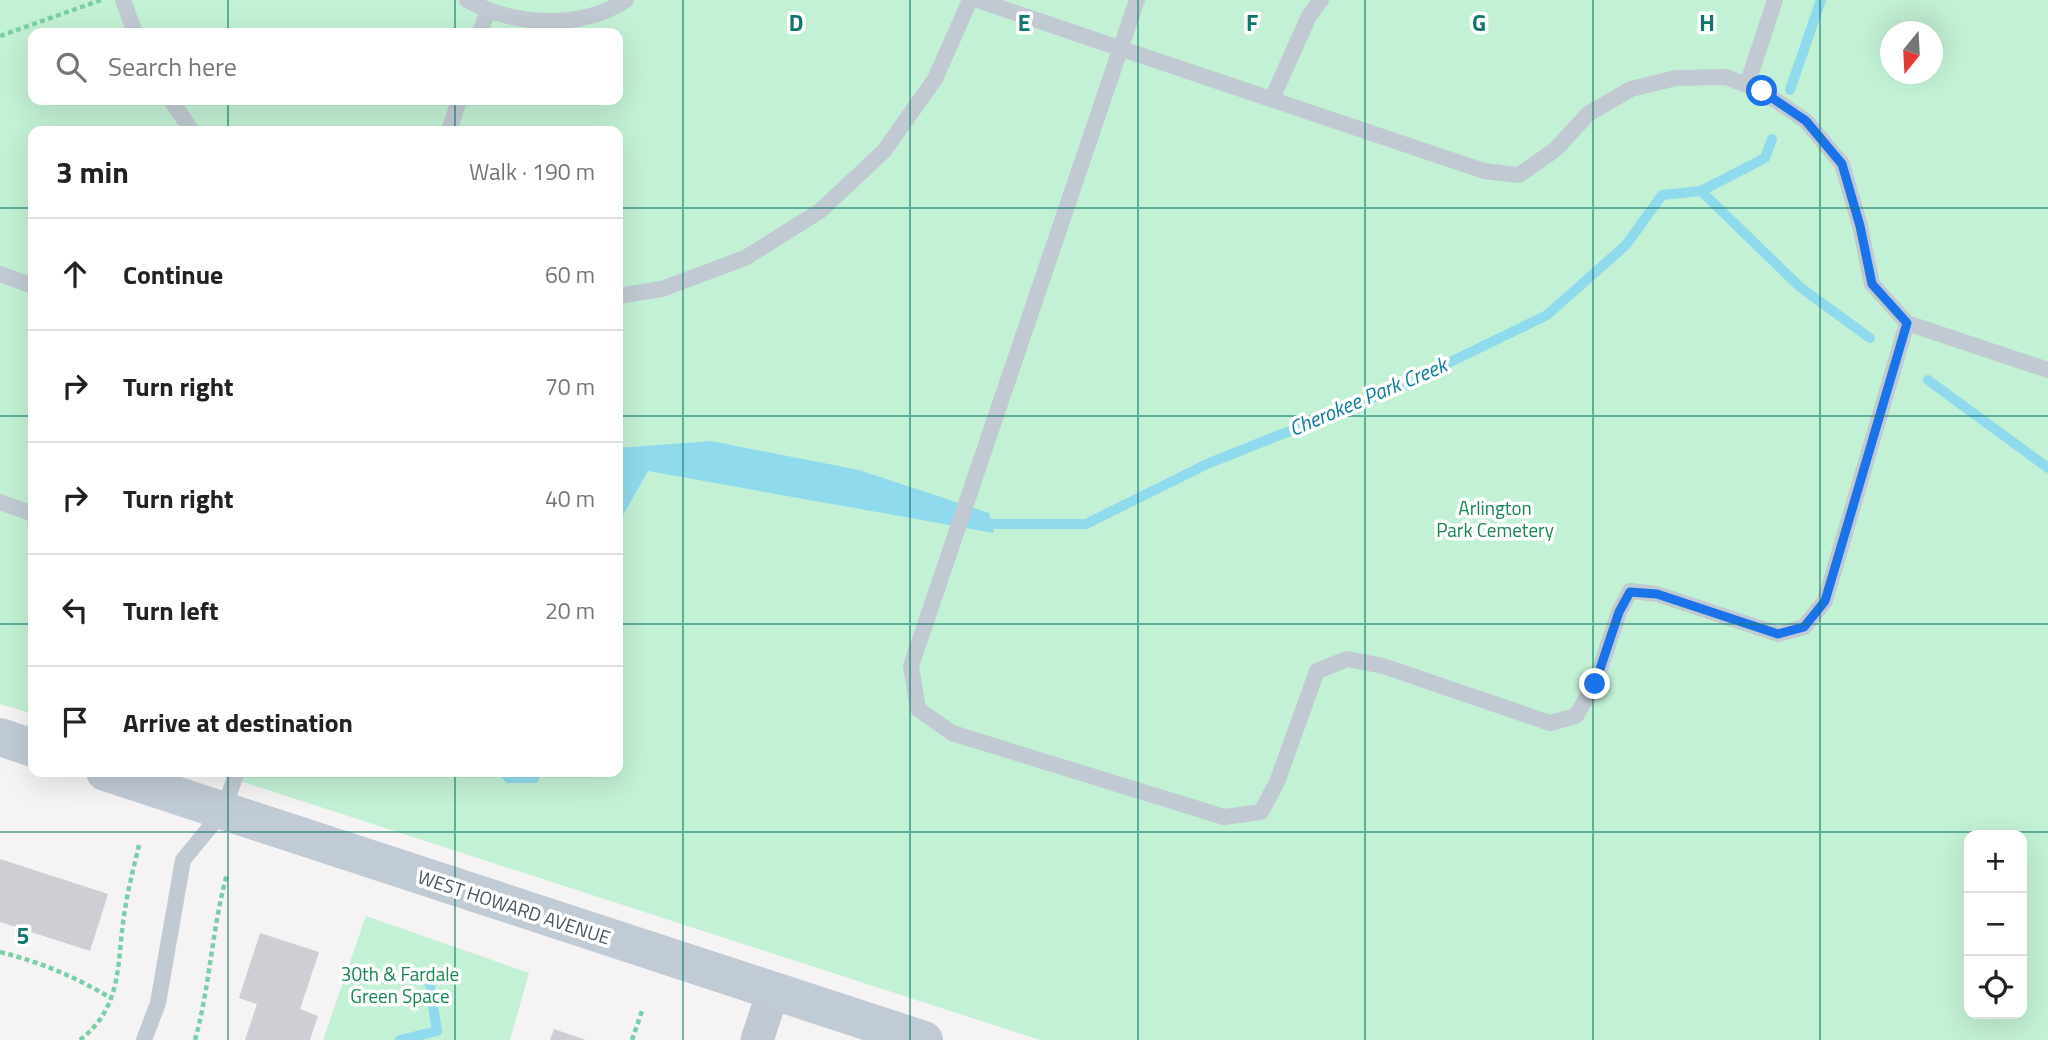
<!DOCTYPE html>
<meta charset="utf-8">
<style>
:root{--surface:#fff;--page:#f2f2f2;--text:#222;--muted:#767676;--line:#e0e0e0}
body{margin:0;font-family:"Titillium Web",sans-serif;background:var(--page);color:var(--text)}
.controls{position:absolute;right:21px;bottom:21px;display:grid;overflow:hidden;border-radius:14px;box-shadow:0 7px 28px #0002}
.controls button{width:63px;height:63px;display:grid;place-items:center;padding:0;border:0;border-bottom:2px solid var(--line);background:var(--surface);color:var(--text);font:35px sans-serif}
.compass{position:absolute;left:1880px;top:21px;width:63px;height:63px;border-radius:50%;background:var(--surface);box-shadow:0 7px 28px #0002;rotate:198deg}
.stop{position:absolute;width:21px;height:21px;margin:-16px;border:5px solid #1a73e8;border-radius:50%;background:#fff}
.stop.end{background:#1a73e8;border-color:#fff;box-shadow:0 2px 7px #0008}
.list{margin:0;padding:0;list-style:none}
h2{display:flex;justify-content:space-between;align-items:center;height:91px;margin:0;padding:0 28px;font-size:30px}
h2 small{font-size:23px;font-weight:400;color:var(--muted)}
.list li{display:grid;grid-template-columns:46px 1fr auto;gap:21px;align-items:center;box-sizing:border-box;height:112px;padding:0 28px;border-top:2px solid var(--line)}
.list b{display:block;font-size:26px;white-space:nowrap}
.list em{font-size:23px;font-style:normal;color:var(--muted)}
.icon{flex:none;width:38px;height:38px;fill:none;stroke:currentColor;stroke-width:2;stroke-linecap:round;stroke-linejoin:round}
.map{position:relative;flex:none;width:2048px;height:1040px;overflow:hidden}
.search{position:absolute;background:var(--surface);box-shadow:0 7px 28px #0002;left:28px;top:28px;width:595px;height:77px;display:flex;align-items:center;gap:18px;box-sizing:border-box;padding:0 24px;border-radius:14px;color:var(--muted);font-size:26px}
.panel{position:absolute;background:var(--surface);box-shadow:0 7px 28px #0002;left:28px;top:126px;width:595px;height:651px;border-radius:14px}
.map>svg:first-child{display:block}
.green{fill:#c3f1d5;fill-rule:evenodd}
.water{fill:#90daee}
.lines{fill:none;stroke-linecap:round;stroke-linejoin:round}
.stream{stroke:#90daee;stroke-width:10}
.building{fill:#cdcfd5}
.path{stroke:#7ad0a6;stroke-width:4.5;stroke-dasharray:5 3.5;stroke-linecap:butt}
.lane{stroke:#c1cad2;stroke-width:16}
.street{stroke:#c1cad2;stroke-width:33}
.secondary{stroke:#c1cbd6;stroke-width:38}
.route{stroke:#1a73e8;stroke-width:9}
.grid{fill:none;stroke:#0f766e;stroke-width:2;stroke-opacity:0.55}
.labels{text-anchor:middle;stroke-width:7;stroke-linejoin:round;paint-order:stroke}
.park-label{font-size:19px;fill:#17864f;stroke:#fff}
.street-label{font-size:19px;fill:#4a5661;stroke:#fff}
.water-label{font-size:21px;font-style:italic;fill:#0c7c9b;stroke:#fff}
.grid-label{font-size:23px;text-anchor:middle;font-weight:bold;fill:#0f766e;stroke:#fff;stroke-width:7;stroke-linejoin:round;paint-order:stroke}
</style>
<div class="map">
<svg width="2048" height="1040" viewBox="0 0 2048 1040">
<rect width="100%" height="100%" fill="#f5f3f3"/>
<g class="green">
<path d="M0 0H2048V1040H1040L212 772H618V131H33V714L0 704ZM1890 32H1932V74H1890ZM33 33H618V100H33ZM1969 835H2022V1014H1969Z"/>
<polygon points="366,916 529,973 510,1040 323,1040"/>
</g>
<g class="water">
<polygon points="711,441 859,470 989,513 994,533 648,471 618,524 618,448"/>
<polygon points="496,772 542,772 537,783 507,783"/>
</g>
<g class="lines">
<g class="stream">
<polyline points="1790,90 1821,0"/>
<polyline points="1701,191 1765,158 1772,139"/>
<polyline points="1928,380 2048,468"/>
<polyline points="992,524 1086,524 1207,464 1397,388 1547,315 1626,245 1662,195 1701,191 1800,287 1870,338"/>
<polyline points="400,1040 437,1031 428,973"/>
</g>
</g>
<g class="building">
<polygon points="0,859 108,894 90,951 0,922"/>
<polygon points="260,933 319,952 300,1009 318,1016 310,1040 245,1040 257,1004 239,998"/>
<polygon points="554,1029 586,1040 550,1040"/>
</g>
<g class="lines">
<g class="path">
<polyline points="0,36 101,0"/>
<path d="M0 952C43 963 73 976 111 998"/>
<path d="M80 1040C125 1005 116 959 125 910 128 888 134 867 139 845"/>
<path d="M195 1040C210 986 212 928 227 874"/>
<polyline points="632,1040 643,1008"/>
</g>
<g class="lane">
<polyline points="123,0 135,33"/>
<path d="M467 0C514 26 580 30 626 0"/>
<polyline points="977,0 1484,171 1519,175 1556,149 1588,114 1631,89 1676,78 1726,77 1762,91 1806,121 1842,164 1860,226 1872,284 1907,323 2048,370"/>
<polyline points="1137,0 911,666 918,709 952,733 1224,817 1261,812 1277,782 1317,671 1347,659 1383,666 1550,723 1576,716 1595,684 1619,612 1630,591 1657,594 1778,634 1804,627 1825,601 1907,323"/>
<polyline points="480,33 488,11"/>
<polyline points="1747,85 1775,0"/>
<polyline points="1272,99 1309,16 1321,0"/>
<polyline points="171,100 192,131"/>
<polyline points="449,131 459,100"/>
<polyline points="0,274 33,286"/>
<polyline points="618,296 662,289 745,258 820,211 884,151 935,79 970,0"/>
<polyline points="0,502 33,514"/>
<polyline points="144,1040 158,1003 183,860 223,811 237,772"/>
</g>
<polyline class="street" points="757,1040 773,992"/>
<g class="secondary">
<polyline points="0,737 33,748"/>
<polyline points="105,772 924,1040"/>
</g>
</g>
<g class="lines">
<polyline class="route" points="1595,684 1619,612 1630,592 1657,594 1778,634 1804,627 1825,601 1907,323 1872,284 1860,226 1842,164 1806,121 1762,91"/>
</g>
<path class="grid" d="M228 0V33M455 0V33M683 0V1040M910 0V1040M1138 0V1040M1365 0V1040M1593 0V1040M1820 0V1040M228 100V131M455 100V131M0 208H33M618 208H2048M0 416H33M618 416H2048M0 624H33M618 624H2048M228 772V1040M455 772V1040M0 832H2048"/>
<g class="labels">
<g class="park-label">
<text x="1495" y="515">Arlington<tspan x="1495" dy="22">Park Cemetery</tspan></text>
<text x="400" y="981">30th &amp; Fardale<tspan x="400" dy="22">Green Space</tspan></text>
</g>
<g class="street-label">
<text transform="translate(514 907) rotate(18)" y="7">WEST HOWARD AVENUE</text>
</g>
<g class="water-label">
<text transform="translate(1368 397) rotate(-23)" y="7">Cherokee Park Creek</text>
</g>
</g>
<g class="grid-label">
<text x="796" y="31">D</text>
<text x="1024" y="31">E</text>
<text x="1252" y="31">F</text>
<text x="1479" y="31">G</text>
<text x="1707" y="31">H</text>
<text x="23" y="944">5</text>
</g>
</svg>
<div class="controls">
<button>+</button>
<button>−</button>
<button><svg class="icon" aria-label="locate" viewBox="0 0 24 24"><circle cx="12" cy="12" r="6"/><path d="M12 2v4M12 18v4M2 12h4M18 12h4"/></svg></button>
</div>
<svg class="compass" viewBox="-18 -18 36 36"><path d="M0-13l5 13h-10z" fill="#e53935"/><path d="M0 13l5-13h-10z" fill="#767676"/></svg>
<div class="stop" style="left:1762px;top:91px"></div>
<div class="stop end" style="left:1595px;top:684px"></div>
<div class="search"><svg class="icon" aria-label="search" viewBox="0 0 24 24"><circle cx="10" cy="10" r="6"/><path d="M15 15l6 6"/></svg>Search here</div>
<section class="panel">
<h2>3 min<small>Walk · 190 m</small></h2>
<ul class="list">
<li><svg class="icon" aria-label="ahead" viewBox="0 0 24 24"><path d="M12 20V5M6 11l6-6 6 6"/></svg><div><b>Continue</b></div><em>60 m</em></li>
<li><svg class="icon" aria-label="right" viewBox="0 0 24 24"><path d="M7 20v-9h11M14 6l5 5-5 5"/></svg><div><b>Turn right</b></div><em>70 m</em></li>
<li><svg class="icon" aria-label="right" viewBox="0 0 24 24"><path d="M7 20v-9h11M14 6l5 5-5 5"/></svg><div><b>Turn right</b></div><em>40 m</em></li>
<li><svg class="icon" aria-label="left" viewBox="0 0 24 24"><path d="M17 20v-9H6M10 6l-5 5 5 5"/></svg><div><b>Turn left</b></div><em>20 m</em></li>
<li><svg class="icon" aria-label="arrive" viewBox="0 0 24 24"><path d="M6 21V4h12l-3 4 3 4H6"/></svg><div><b>Arrive at destination</b></div></li>
</ul>
</section>
</div>
